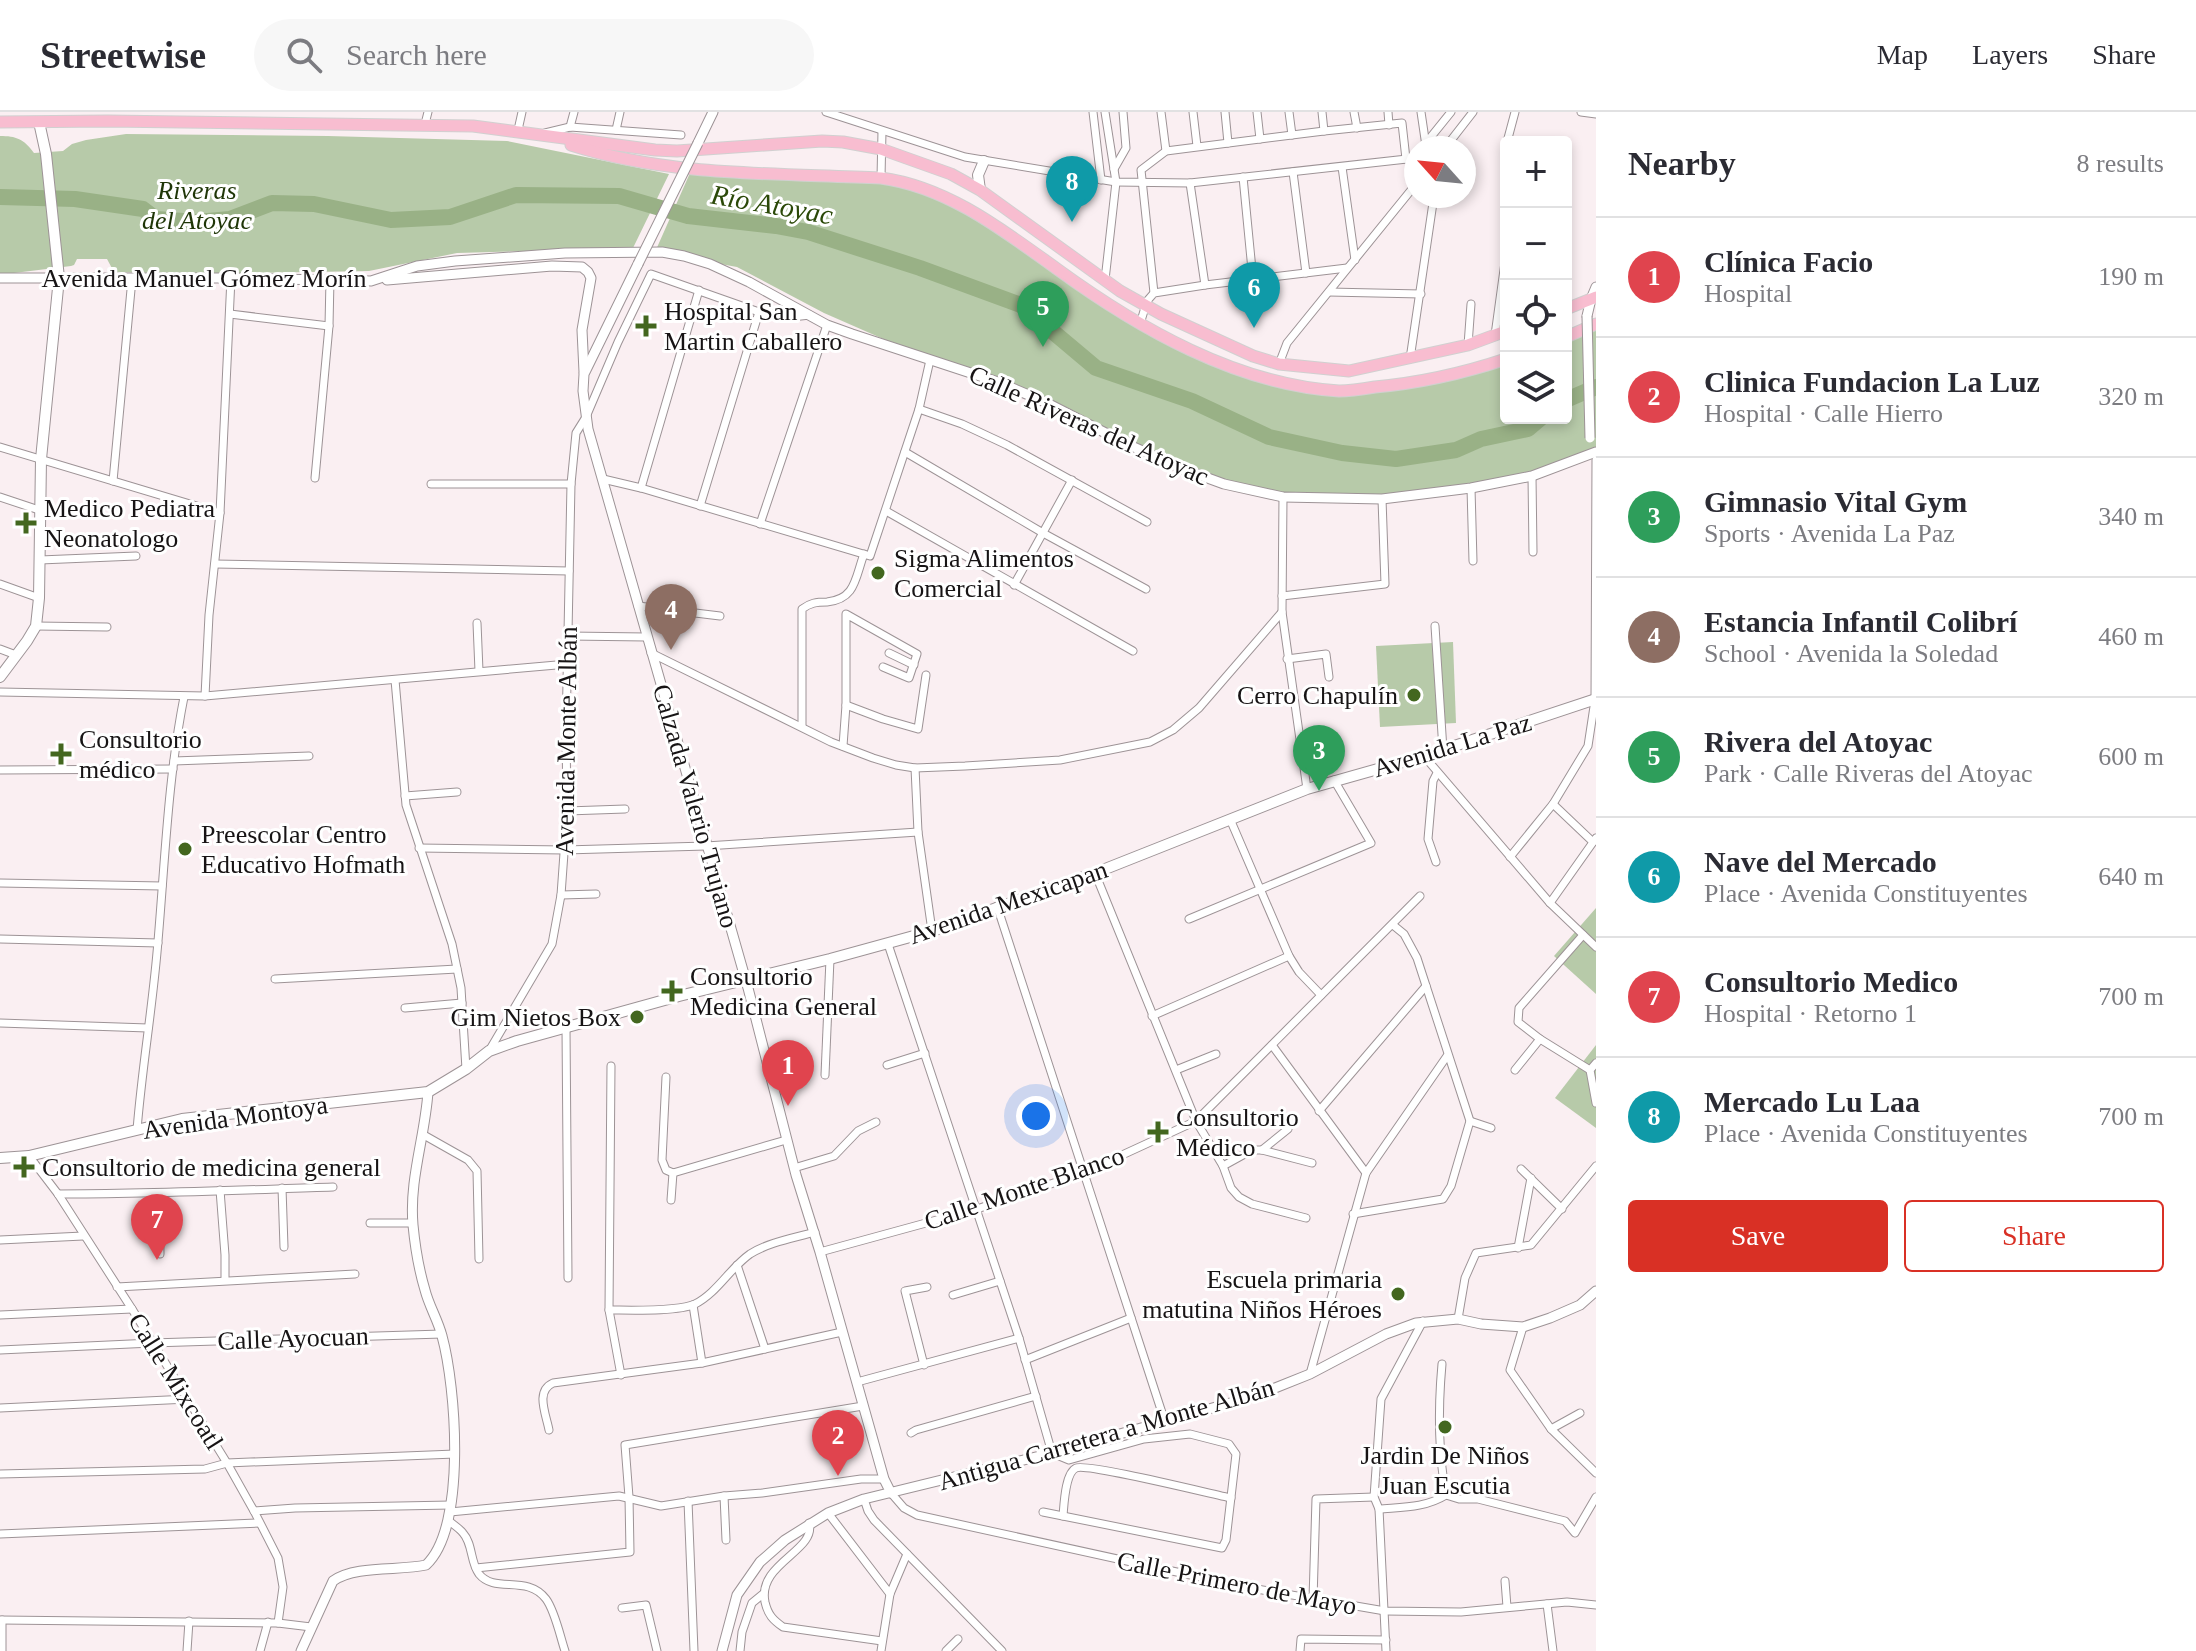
<!DOCTYPE html>
<meta charset="utf-8">
<style>
:root{--surface:#fff;--page:#f7f7f7;--text:#2b2b33;--muted:#7c7c81;--line:#e1e1e2;--accent:#d93025}
body{margin:0;font-family:Georgia,serif;background:var(--page);color:var(--text)}
.controls{position:absolute;right:24px;top:24px;display:grid;overflow:hidden;border-radius:8px;box-shadow:0 4px 12px #0003}
.controls button{width:72px;height:72px;display:grid;place-items:center;padding:0;border:0;border-bottom:2px solid var(--line);background:var(--surface);color:var(--text);font:40px sans-serif}
.compass{position:absolute;left:1404px;top:24px;width:72px;height:72px;border-radius:50%;background:var(--surface);box-shadow:0 4px 12px #0003;rotate:297deg}
.you{position:absolute;left:1036px;top:1004px;width:28px;height:28px;margin:-20px;border:6px solid #fff;border-radius:50%;background:#1a73e8;box-shadow:0 0 0 12px #1a73e833}
.badge{display:grid;place-items:center;width:52px;height:52px;border-radius:50%;background:var(--accent);color:#fff;font-size:26px;font-weight:700}
.pin{position:absolute;translate:-50% -66px;filter:drop-shadow(0 2px 4px #0008)}
.pin::after{content:'';position:absolute;top:42px;width:28px;height:24px;background:inherit;clip-path:polygon(0 0,100% 0,50% 100%)}
.list{margin:0;padding:0;list-style:none}
h2{display:flex;justify-content:space-between;align-items:center;height:104px;margin:0;padding:0 32px;font-size:34px}
h2 small{font-size:26px;font-weight:400;color:var(--muted)}
.list li{display:grid;grid-template-columns:52px 1fr auto;gap:24px;align-items:center;box-sizing:border-box;height:120px;padding:0 32px;border-top:2px solid var(--line)}
.list b{display:block;font-size:30px;white-space:nowrap}
.list p{margin:0;font-size:26px;white-space:nowrap;color:var(--muted)}
.list em{font-size:26px;font-style:normal;color:var(--muted)}
.actions{display:flex;gap:16px;padding:24px 32px}
.actions a{flex:1;padding:18px 0;border:2px solid var(--accent);border-radius:8px;text-align:center;font-size:28px;color:var(--accent)}
.actions .main{background:var(--accent);color:#fff}
.icon{flex:none;width:44px;height:44px;fill:none;stroke:currentColor;stroke-width:2;stroke-linecap:round;stroke-linejoin:round}
.map{position:relative;flex:none;width:1596px;height:1539px;overflow:hidden}
header{display:flex;align-items:center;gap:48px;box-sizing:border-box;height:112px;padding:0 40px;background:var(--surface);border-bottom:2px solid var(--line)}
header strong{font-size:38px}
nav{display:flex;gap:44px;margin-inline-start:auto;font-size:28px}
.search{width:560px;height:72px;background:var(--page);display:flex;align-items:center;gap:20px;box-sizing:border-box;padding:0 28px;border-radius:44px;color:var(--muted);font-size:30px}
main{display:flex}
aside{flex:1;background:var(--surface)}
.map>svg:first-child{display:block}
.green{fill:#b7caa9}
.lines{fill:none;stroke-linecap:round;stroke-linejoin:round}
.river{stroke:#99b186;stroke-width:16}
.minor-casing{stroke:#9d9396;stroke-width:9}
.tertiary-casing{stroke:#9d9396;stroke-width:11}
.secondary-casing{stroke:#9d9396;stroke-width:12}
.primary-casing{stroke:#d1d0d0;stroke-width:13}
.minor{stroke:#fff;stroke-width:7}
.tertiary{stroke:#fff;stroke-width:9}
.secondary{stroke:#fff;stroke-width:10}
.primary{stroke:#f8bdd0;stroke-width:11}
.tertiary-bridge-casing{stroke:#9d9396;stroke-width:11;stroke-linecap:butt}
.tertiary-bridge{stroke:#fff;stroke-width:9}
.poi-dot{fill:#43671f;stroke:#fff;stroke-width:3}
.labels{text-anchor:middle;stroke-width:6;stroke-linejoin:round;paint-order:stroke}
.park-label{font-size:26px;font-style:italic;fill:#1f3607;stroke:#fff}
.street-label{font-size:26px;fill:#171415;stroke:#fff}
.poi-label{font-size:26px;fill:#171415;stroke:#fff;text-anchor:start}
.water-label{font-size:28px;font-style:italic;fill:#2b4908;stroke:#fff}
</style>
<header>
<strong>Streetwise</strong>
<div class="search"><svg class="icon" aria-label="search" viewBox="0 0 24 24"><circle cx="10" cy="10" r="6"/><path d="M15 15l6 6"/></svg>Search here</div>
<nav><a>Map</a><a>Layers</a><a>Share</a></nav>
</header>
<main>
<div class="map">
<svg width="1596" height="1539" viewBox="0 0 1596 1539">
<rect width="100%" height="100%" fill="#faeff2"/>
<g class="green">
<path d="M126 22 328 24 507 29 669 62 633 136 457 141 369 159 197 162 114 160 107 147H77L74 153 71 154 14 161H0V24C16 24 24 27 34 41L63 39 72 32 86 28Z"/>
<polygon points="690,61 910,71 997,114 1098,187 1243,261 1342,279 1506,246 1506,306 1566,306 1566,223 1596,212 1596,340 1532,364 1382,387 1283,385 1183,357 1045,290 929,247 824,201 737,155 655,140"/>
<polygon points="1453,530 1456,611 1380,615 1376,534"/>
<polygon points="1596,796 1596,882 1554,844"/>
<polygon points="1596,933 1596,1016 1555,986"/>
</g>
<g class="lines">
<g class="river">
<polyline points="0,85 75,87 143,97 156,107 197,110 230,107 272,91 314,92 391,108 450,105 516,83 619,84 688,104 776,114 808,120 920,156 1021,193 1096,256 1192,289 1269,325 1342,341 1396,347 1456,338 1481,327 1528,317 1541,306"/>
<polyline points="1566,288 1596,275"/>
</g>
<defs>
<g id="minor">
<polyline points="826,0 965,45 1116,70 1190,71 1416,46"/>
<polyline points="1093,0 1101,68"/>
<polyline points="1161,0 1166,39"/>
<polyline points="1193,0 1197,34"/>
<polyline points="1225,0 1228,31"/>
<polyline points="1257,0 1260,27"/>
<polyline points="1289,0 1292,23"/>
<polyline points="1322,0 1324,19"/>
<polyline points="1354,0 1357,16"/>
<polyline points="1388,0 1389,13"/>
<polyline points="1421,0 1426,34"/>
<polyline points="1581,0 1596,2"/>
<polyline points="425,12 428,0"/>
<polyline points="570,15 574,0"/>
<polyline points="518,18 522,0"/>
<polyline points="616,18 620,0"/>
<polyline points="545,21 570,15 681,23"/>
<polyline points="1507,30 1515,0"/>
<polyline points="1426,31 1451,0"/>
<polyline points="1445,36 1473,0"/>
<polyline points="1342,55 1355,148"/>
<polyline points="1114,57 1126,36 1123,0"/>
<polyline points="1293,60 1306,161"/>
<polyline points="1243,65 1253,168"/>
<polyline points="881,66 882,19"/>
<polyline points="1190,71 1205,173"/>
<polyline points="1105,168 1116,70 1105,0"/>
<polyline points="1329,180 1421,182"/>
<polyline points="1154,181 1141,58 1166,39 1324,19 1402,11 1406,47"/>
<polyline points="230,202 329,214"/>
<polyline points="1140,212 1147,189 1154,181 1205,173 1347,156"/>
<polyline points="1495,223 1506,143"/>
<polyline points="1468,233 1471,192"/>
<polyline points="1410,247 1434,84"/>
<polyline points="1279,252 1287,231 1416,72"/>
<polyline points="919,297 962,312 1007,333 1147,410"/>
<polyline points="0,335 220,401"/>
<polyline points="905,340 1043,421 1146,477"/>
<polyline points="1532,364 1533,440"/>
<polyline points="315,366 329,214 330,167"/>
<polyline points="603,367 641,376 870,444 919,297 930,248"/>
<polyline points="113,369 132,167"/>
<polyline points="431,372 571,372"/>
<polyline points="641,376 699,178"/>
<polyline points="1471,376 1473,449"/>
<polyline points="0,385 39,398"/>
<polyline points="1283,385 1282,500 1307,677"/>
<polyline points="700,394 759,200"/>
<polyline points="886,399 1133,539"/>
<polyline points="760,412 827,213"/>
<polyline points="40,448 136,444"/>
<polyline points="215,452 569,459"/>
<polyline points="0,472 39,486"/>
<polyline points="1014,473 1072,368"/>
<polyline points="1282,484 1385,472 1382,387"/>
<polyline points="638,494 720,504"/>
<polyline points="477,511 479,559"/>
<polyline points="36,514 107,515"/>
<polyline points="1435,514 1443,638"/>
<polyline points="568,524 646,525"/>
<polyline points="0,537 16,543"/>
<polyline points="651,541 831,630 873,646 896,653 915,656 965,654 1060,648 1150,630 1173,618 1199,596 1282,500"/>
<polyline points="889,541 914,553"/>
<polyline points="1287,547 1326,542 1329,565"/>
<polyline points="395,568 406,693 452,832 461,876 466,957"/>
<polyline points="0,580 205,584 568,552"/>
<polyline points="205,584 209,503 220,401 231,166"/>
<polyline points="846,593 883,607 918,617 926,563"/>
<path d="M802 614V497C810 491 816 490 827 490 856 487 855 466 864 442"/>
<polyline points="843,634 846,593 846,502 917,542 909,566 883,555"/>
<polyline points="1424,644 1550,791 1596,835"/>
<polyline points="174,649 309,644"/>
<polyline points="915,656 918,720 932,819"/>
<polyline points="0,658 173,657"/>
<polyline points="405,684 457,680"/>
<polyline points="1553,692 1593,730"/>
<polyline points="567,699 625,697"/>
<polyline points="1230,707 1289,844 1299,860 1321,883"/>
<polyline points="419,736 565,738 706,734 918,720"/>
<polyline points="1510,745 1553,692 1588,634 1595,588 1596,348"/>
<polyline points="1436,750 1428,727 1433,669 1437,661"/>
<polyline points="1095,761 1196,1009 1223,1054 1231,1076 1239,1085 1252,1092 1306,1106"/>
<polyline points="0,771 162,774"/>
<polyline points="561,783 596,782"/>
<polyline points="1550,791 1596,726"/>
<polyline points="997,794 1165,1310"/>
<polyline points="1189,807 1371,731 1334,668"/>
<polyline points="1583,823 1519,896 1518,910 1540,927 1590,958"/>
<polyline points="0,827 158,831"/>
<polyline points="888,832 1019,1226 1052,1341 1069,1348 1144,1327 1190,1322 1229,1332 1236,1342 1226,1428 1222,1436 1043,1400"/>
<polyline points="275,867 457,857"/>
<polyline points="405,896 462,891"/>
<polyline points="1152,904 1289,844"/>
<polyline points="0,911 148,916"/>
<polyline points="566,916 568,1166"/>
<polyline points="1272,933 1366,1061"/>
<polyline points="489,939 552,832 561,783 567,699 566,620 571,372 576,321 586,305 618,230 651,162 759,200 792,205 810,203"/>
<polyline points="1596,951 1590,958 1596,991"/>
<polyline points="887,953 925,941"/>
<polyline points="611,954 609,1198 621,1263"/>
<polyline points="1176,958 1216,942"/>
<polyline points="1515,958 1540,927"/>
<polyline points="825,963 830,847"/>
<polyline points="666,965 662,1048 666,1058 673,1061"/>
<polyline points="1319,999 1426,874"/>
<polyline points="1470,1009 1491,1016"/>
<path d="M137 1018C142 955 153 893 158 829 165 748 168 666 184 585"/>
<polyline points="422,1022 468,1048 477,1059 479,1147"/>
<polyline points="1262,1038 1288,1017"/>
<polyline points="29,1044 58,1082 132,1197 227,1351 254,1399 278,1446 283,1475 278,1511"/>
<polyline points="1223,1054 1252,1038 1262,1038 1312,1051"/>
<polyline points="794,1056 834,1044 858,1019 876,1010"/>
<polyline points="1521,1057 1562,1097"/>
<polyline points="673,1061 786,1028"/>
<polyline points="282,1076 284,1135"/>
<polyline points="220,1078 225,1143 225,1168"/>
<path d="M58 1082C149 1082 241 1078 333 1075"/>
<polyline points="159,1082 160,1142"/>
<polyline points="671,1088 673,1061"/>
<polyline points="1353,1102 1443,1087 1451,1074 1470,1009 1417,846 1404,822 1393,813"/>
<polyline points="370,1111 413,1111"/>
<polyline points="0,1128 83,1124"/>
<polyline points="1518,1136 1531,1066"/>
<polyline points="820,1140 977,1097 1083,1061 1196,1009 1420,784"/>
<polyline points="737,1153 765,1237"/>
<polyline points="117,1175 355,1162"/>
<polyline points="953,1183 1000,1169"/>
<polyline points="693,1193 702,1251"/>
<path d="M609 1198C629 1198 678 1200 695 1192 717 1181 730 1156 750 1142 769 1130 794 1126 815 1120"/>
<polyline points="0,1203 132,1197"/>
<polyline points="1458,1207 1465,1166 1476,1141 1531,1133 1596,1054"/>
<polyline points="1523,1215 1510,1258 1551,1317 1596,1361"/>
<polyline points="0,1238 152,1231 442,1222"/>
<polyline points="1025,1248 1131,1206"/>
<path d="M1442 1252C1438 1296 1438 1340 1446 1383"/>
<polyline points="924,1253 905,1179 927,1175"/>
<polyline points="1310,1262 1366,1061 1447,944"/>
<polyline points="857,1270 1019,1226"/>
<polyline points="0,1296 188,1287"/>
<polyline points="1551,1317 1580,1301"/>
<path d="M549 1318C546 1302 535 1279 553 1271L702 1251 842 1220"/>
<polyline points="911,1321 916,1318 1036,1284"/>
<polyline points="0,1362 205,1357 227,1351 455,1342"/>
<polyline points="891,1381 904,1396 917,1403 1245,1475 1385,1499 1461,1500 1567,1490 1596,1493"/>
<polyline points="724,1384 726,1428"/>
<polyline points="864,1387 868,1399 874,1408 1002,1539"/>
<polyline points="688,1389 694,1539"/>
<path d="M1379 1397C1403 1395 1425 1396 1446 1383L1459 1387H1478L1565 1409 1575 1421 1596 1385"/>
<polyline points="254,1399 295,1396 451,1393"/>
<polyline points="450,1400 619,1384 661,1394 724,1384 762,1381 861,1367 884,1367"/>
<polyline points="828,1401 890,1482"/>
<path d="M1063 1404C1064 1393 1065 1361 1076 1356 1087 1351 1211 1382 1231 1386"/>
<path d="M449 1409C454 1413 460 1417 463 1421 473 1432 470 1450 479 1462 495 1482 527 1462 546 1487 555 1499 560 1524 565 1539"/>
<path d="M809 1411C817 1439 757 1451 765 1490 768 1503 773 1508 783 1515L882 1529"/>
<polyline points="0,1422 259,1411"/>
<polyline points="476,1456 630,1440 629,1385 625,1333 863,1294"/>
<polyline points="1505,1469 1507,1495"/>
<polyline points="1313,1488 1316,1387 1374,1385"/>
<polyline points="1547,1492 1553,1539"/>
<polyline points="622,1496 646,1493 657,1539"/>
<polyline points="0,1508 278,1511 311,1515"/>
<polyline points="2,1539 2,1508"/>
<polyline points="187,1539 189,1509"/>
<polyline points="260,1539 268,1510"/>
<polyline points="740,1539 742,1520 752,1491 763,1482"/>
<polyline points="881,1539 890,1482 907,1442"/>
<polyline points="946,1539 958,1527"/>
<polyline points="1300,1539 1301,1527 1386,1528"/>
<polyline points="1386,1539 1379,1397 1374,1385 1381,1287 1423,1209"/>
</g>
<g id="tertiary">
<polyline points="698,31 713,0"/>
<polyline points="638,152 584,262 583,279 588,317 748,876 796,1063 820,1140 884,1367 891,1381"/>
<polyline points="0,166 231,166 371,169 417,154 455,149 565,141 662,140 684,144 710,152 749,170 827,213 852,222 998,270 1045,290 1127,332 1183,357 1224,372 1283,385 1382,387 1471,376 1532,364 1596,340"/>
<polyline points="387,168 552,154 582,155 588,160 591,166 582,218 584,260"/>
<polyline points="1587,204 1591,187 1596,175"/>
<path d="M301 1539 333 1469C355 1453 400 1459 426 1453 467 1415 456 1275 442 1224 438 1208 429 1194 425 1178 419 1158 415 1134 413 1113 409 1067 425 1025 428 980"/>
<polyline points="722,1539 737,1483 760,1450 785,1428 828,1401 864,1387 1052,1341 1255,1284 1310,1262 1386,1222 1416,1211 1458,1207 1481,1212 1523,1215 1550,1206 1580,1193 1596,1179"/>
</g>
<g id="secondary">
<polyline points="980,78 978,63 984,49"/>
<polyline points="0,565 27,529 36,514 39,486 41,347 59,166 46,42 39,10"/>
<polyline points="0,1046 29,1044 182,1007 428,980 466,957 489,939 517,929 679,884 830,847 932,819 1095,761 1307,677 1424,644 1596,587"/>
</g>
<g id="primary">
<polyline points="0,10 108,9 473,14 655,38 677,39 822,29 843,30 881,37 951,62 980,78 1120,179 1161,202 1253,244 1279,252 1349,259 1468,233 1506,219"/>
<path d="M571 33C671 65 778 61 881 66 948 75 1004 119 1057 157 1138 216 1237 273 1339 279 1351 279 1363 277 1375 275 1419 271 1464 261 1506 247"/>
<polyline points="1566,197 1596,185"/>
<polyline points="1566,225 1596,212"/>
</g>
</defs>
<use href="#minor" class="minor-casing"/>
<use href="#tertiary" class="tertiary-casing"/>
<use href="#secondary" class="secondary-casing"/>
<use href="#primary" class="primary-casing"/>
<use href="#minor" class="minor"/>
<use href="#tertiary" class="tertiary"/>
<use href="#secondary" class="secondary"/>
<use href="#primary" class="primary"/>
<defs>
<g id="tertiary-bridge">
<polyline points="638,152 698,31"/>
<polyline points="1587,204 1590,326"/>
</g>
</defs>
<use href="#tertiary-bridge" class="tertiary-bridge-casing"/>
<use href="#tertiary-bridge" class="tertiary-bridge"/>
</g>
<g class="poi-dot">
<path d="M642 202h8v8h8v8h-8v8h-8v-8h-8v-8h8z"/>
<path d="M22 399h8v8h8v8h-8v8h-8v-8h-8v-8h8z"/>
<circle cx="878" cy="461" r="8"/>
<circle cx="1414" cy="583" r="8"/>
<path d="M57 630h8v8h8v8h-8v8h-8v-8h-8v-8h8z"/>
<circle cx="185" cy="737" r="8"/>
<path d="M668 867h8v8h8v8h-8v8h-8v-8h-8v-8h8z"/>
<circle cx="637" cy="905" r="8"/>
<path d="M1154 1008h8v8h8v8h-8v8h-8v-8h-8v-8h8z"/>
<path d="M20 1043h8v8h8v8h-8v8h-8v-8h-8v-8h8z"/>
<circle cx="1398" cy="1182" r="8"/>
<circle cx="1445" cy="1315" r="8"/>
</g>
<g class="labels">
<g class="park-label">
<text x="197" y="87">Riveras<tspan x="197" dy="30">del Atoyac</tspan></text>
</g>
<g class="street-label">
<text x="204" y="175">Avenida Manuel Gómez Morín</text>
<text transform="translate(1089 313) rotate(24)" y="9">Calle Riveras del Atoyac</text>
<text transform="translate(566 629) rotate(-89)" y="9">Avenida Monte Albán</text>
<text transform="translate(1452 633) rotate(-17)" y="9">Avenida La Paz</text>
<text transform="translate(696 694) rotate(74)" y="9">Calzada Valerio Trujano</text>
<text transform="translate(1008 790) rotate(-19)" y="9">Avenida Mexicapan</text>
<text transform="translate(235 1005) rotate(-8)" y="9">Avenida Montoya</text>
<text transform="translate(1024 1076) rotate(-19)" y="9">Calle Monte Blanco</text>
<text transform="translate(293 1226) rotate(-2)" y="9">Calle Ayocuan</text>
<text transform="translate(176 1269) rotate(58)" y="9">Calle Mixcoatl</text>
<text transform="translate(1106 1322) rotate(-16)" y="9">Antigua Carretera a Monte Albán</text>
<text transform="translate(1237 1471) rotate(11)" y="9">Calle Primero de Mayo</text>
</g>
<g class="poi-label">
<text x="664" y="208">Hospital San<tspan x="664" dy="30">Martin Caballero</tspan></text>
<text x="44" y="405">Medico Pediatra<tspan x="44" dy="30">Neonatologo</tspan></text>
<text x="894" y="455">Sigma Alimentos<tspan x="894" dy="30">Comercial</tspan></text>
<text x="1398" y="592" text-anchor="end">Cerro Chapulín</text>
<text x="79" y="636">Consultorio<tspan x="79" dy="30">médico</tspan></text>
<text x="201" y="731">Preescolar Centro<tspan x="201" dy="30">Educativo Hofmath</tspan></text>
<text x="690" y="873">Consultorio<tspan x="690" dy="30">Medicina General</tspan></text>
<text x="621" y="914" text-anchor="end">Gim Nietos Box</text>
<text x="1176" y="1014">Consultorio<tspan x="1176" dy="30">Médico</tspan></text>
<text x="42" y="1064">Consultorio de medicina general</text>
<text x="1382" y="1176" text-anchor="end">Escuela primaria<tspan x="1382" dy="30">matutina Niños Héroes</tspan></text>
<text x="1445" y="1352" text-anchor="middle">Jardin De Niños<tspan x="1445" dy="30">Juan Escutia</tspan></text>
</g>
<g class="water-label">
<text transform="translate(772 92) rotate(10)" y="10">Río Atoyac</text>
</g>
</g>
</svg>
<div class="controls">
<button>+</button>
<button>−</button>
<button><svg class="icon" aria-label="locate" viewBox="0 0 24 24"><circle cx="12" cy="12" r="6"/><path d="M12 2v4M12 18v4M2 12h4M18 12h4"/></svg></button>
<button><svg class="icon" aria-label="layers" viewBox="0 0 24 24"><path d="M12 4l9 5-9 5-9-5zM3 14l9 5 9-5"/></svg></button>
</div>
<svg class="compass" viewBox="-18 -18 36 36"><path d="M0-13l5 13h-10z" fill="#e53935"/><path d="M0 13l5-13h-10z" fill="#7c7c81"/></svg>
<div class="you"></div>
<div class="pin badge" style="left:788px;top:994px;background:#e0444e">1</div>
<div class="pin badge" style="left:838px;top:1364px;background:#e0444e">2</div>
<div class="pin badge" style="left:1319px;top:679px;background:#2e9e5b">3</div>
<div class="pin badge" style="left:671px;top:538px;background:#8d6e63">4</div>
<div class="pin badge" style="left:1043px;top:235px;background:#2e9e5b">5</div>
<div class="pin badge" style="left:1254px;top:216px;background:#0f9aa8">6</div>
<div class="pin badge" style="left:157px;top:1148px;background:#e0444e">7</div>
<div class="pin badge" style="left:1072px;top:110px;background:#0f9aa8">8</div>
</div>
<aside>
<h2>Nearby<small>8 results</small></h2>
<ul class="list">
<li><span class="badge" style="background:#e0444e">1</span><div><b>Clínica Facio</b><p>Hospital</p></div><em>190 m</em></li>
<li><span class="badge" style="background:#e0444e">2</span><div><b>Clinica Fundacion La Luz</b><p>Hospital · Calle Hierro</p></div><em>320 m</em></li>
<li><span class="badge" style="background:#2e9e5b">3</span><div><b>Gimnasio Vital Gym</b><p>Sports · Avenida La Paz</p></div><em>340 m</em></li>
<li><span class="badge" style="background:#8d6e63">4</span><div><b>Estancia Infantil Colibrí</b><p>School · Avenida la Soledad</p></div><em>460 m</em></li>
<li><span class="badge" style="background:#2e9e5b">5</span><div><b>Rivera del Atoyac</b><p>Park · Calle Riveras del Atoyac</p></div><em>600 m</em></li>
<li><span class="badge" style="background:#0f9aa8">6</span><div><b>Nave del Mercado</b><p>Place · Avenida Constituyentes</p></div><em>640 m</em></li>
<li><span class="badge" style="background:#e0444e">7</span><div><b>Consultorio Medico</b><p>Hospital · Retorno 1</p></div><em>700 m</em></li>
<li><span class="badge" style="background:#0f9aa8">8</span><div><b>Mercado Lu Laa</b><p>Place · Avenida Constituyentes</p></div><em>700 m</em></li>
</ul>
<div class="actions"><a class="main">Save</a><a>Share</a></div>
</aside>
</main>
